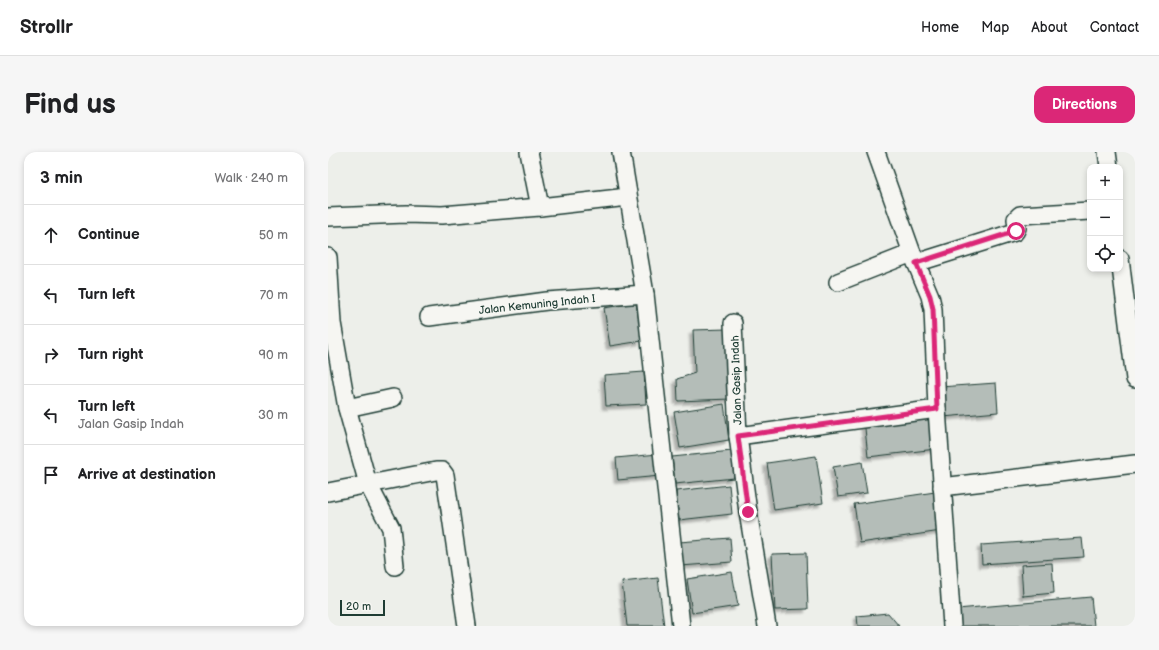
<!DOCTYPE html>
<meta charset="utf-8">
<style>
:root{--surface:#fff;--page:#f6f6f6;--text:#202124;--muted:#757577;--line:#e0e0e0;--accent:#db2777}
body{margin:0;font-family:"Balsamiq Sans",sans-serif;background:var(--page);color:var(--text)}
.controls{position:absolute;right:12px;top:12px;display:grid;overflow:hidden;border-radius:8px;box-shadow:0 2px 6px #0003}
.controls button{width:36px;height:36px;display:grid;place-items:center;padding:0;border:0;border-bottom:1px solid var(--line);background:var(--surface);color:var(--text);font:20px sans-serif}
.scale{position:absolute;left:12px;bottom:10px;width:45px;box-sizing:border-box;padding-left:4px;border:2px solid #1f3d34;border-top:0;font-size:11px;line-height:14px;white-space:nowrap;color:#1f3d34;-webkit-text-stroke:3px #f6f6f2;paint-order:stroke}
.stop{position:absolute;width:12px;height:12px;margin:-9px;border:3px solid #db2777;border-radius:50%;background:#fff}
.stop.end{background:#db2777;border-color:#fff;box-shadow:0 1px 4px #0008}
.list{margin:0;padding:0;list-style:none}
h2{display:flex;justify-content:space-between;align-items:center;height:52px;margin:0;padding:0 16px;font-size:17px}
h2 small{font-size:13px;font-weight:400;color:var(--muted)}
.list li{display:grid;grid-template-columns:26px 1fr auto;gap:12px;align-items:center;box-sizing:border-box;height:60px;padding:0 16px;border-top:1px solid var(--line)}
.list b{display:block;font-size:15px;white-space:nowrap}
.list p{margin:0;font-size:13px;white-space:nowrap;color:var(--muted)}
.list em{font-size:13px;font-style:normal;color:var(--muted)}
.icon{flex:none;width:22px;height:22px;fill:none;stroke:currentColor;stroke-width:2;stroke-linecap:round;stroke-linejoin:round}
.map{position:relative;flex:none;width:807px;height:474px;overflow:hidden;border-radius:12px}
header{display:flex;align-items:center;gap:24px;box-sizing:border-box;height:56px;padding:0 20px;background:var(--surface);border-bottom:1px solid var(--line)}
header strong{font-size:19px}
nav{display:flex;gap:22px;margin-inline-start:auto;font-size:14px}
.intro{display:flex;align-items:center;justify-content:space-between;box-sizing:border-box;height:96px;padding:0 24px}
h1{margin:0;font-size:28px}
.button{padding:10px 18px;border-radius:12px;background:var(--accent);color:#fff;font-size:14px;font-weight:700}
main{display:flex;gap:24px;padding:0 24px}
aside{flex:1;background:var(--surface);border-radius:12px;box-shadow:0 2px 6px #0003}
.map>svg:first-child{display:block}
.building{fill:#b4bdb8;stroke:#1f3d34;filter:url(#shadow)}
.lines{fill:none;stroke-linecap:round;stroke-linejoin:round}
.minor-casing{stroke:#1f3d34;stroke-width:20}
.minor{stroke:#f6f6f2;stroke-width:17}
.route{stroke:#db2777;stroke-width:5}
.labels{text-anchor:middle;stroke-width:3;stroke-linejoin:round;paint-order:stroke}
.street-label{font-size:11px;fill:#1f3d34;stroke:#f6f6f2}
</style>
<header>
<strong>Strollr</strong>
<nav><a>Home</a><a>Map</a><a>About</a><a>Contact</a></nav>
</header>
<div class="intro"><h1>Find us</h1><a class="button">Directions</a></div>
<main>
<aside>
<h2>3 min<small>Walk · 240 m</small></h2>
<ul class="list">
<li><svg class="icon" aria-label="ahead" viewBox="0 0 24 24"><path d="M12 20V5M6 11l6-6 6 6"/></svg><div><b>Continue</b></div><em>50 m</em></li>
<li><svg class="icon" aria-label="left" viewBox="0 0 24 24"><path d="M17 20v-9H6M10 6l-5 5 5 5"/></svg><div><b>Turn left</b></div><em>70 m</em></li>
<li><svg class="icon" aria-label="right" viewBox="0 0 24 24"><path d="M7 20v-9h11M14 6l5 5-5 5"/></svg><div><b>Turn right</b></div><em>90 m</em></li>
<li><svg class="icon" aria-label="left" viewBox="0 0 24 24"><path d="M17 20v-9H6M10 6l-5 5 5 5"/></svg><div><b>Turn left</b><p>Jalan Gasip Indah</p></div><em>30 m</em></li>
<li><svg class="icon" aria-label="arrive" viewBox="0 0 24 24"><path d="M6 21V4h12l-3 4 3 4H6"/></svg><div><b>Arrive at destination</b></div></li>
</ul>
</aside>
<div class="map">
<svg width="807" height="474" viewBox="0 0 807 474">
<defs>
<filter id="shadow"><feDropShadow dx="-3.5" dy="3.5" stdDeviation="1" flood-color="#0004"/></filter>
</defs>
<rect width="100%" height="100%" fill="#edefea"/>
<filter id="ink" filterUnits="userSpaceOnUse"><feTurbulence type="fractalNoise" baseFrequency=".025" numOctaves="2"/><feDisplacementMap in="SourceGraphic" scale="8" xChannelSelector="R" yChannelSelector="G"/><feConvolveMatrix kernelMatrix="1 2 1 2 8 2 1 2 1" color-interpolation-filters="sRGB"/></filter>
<g filter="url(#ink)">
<g class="building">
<polygon points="308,151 314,189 282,194 276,156"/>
<polygon points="399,177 402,247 350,249 349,227 367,221 365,178"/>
<polygon points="316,220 318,252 278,254 276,223"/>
<polygon points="668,231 670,260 615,265 612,235"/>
<polygon points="396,252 401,288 352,296 346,260"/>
<polygon points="603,259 608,297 540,305 536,267"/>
<polygon points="404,299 406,326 347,332 344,305"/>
<polygon points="330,302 332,324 290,328 288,306"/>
<polygon points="488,304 495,351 446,358 439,311"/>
<polygon points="534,310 539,341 510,345 505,315"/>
<polygon points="401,333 404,362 351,368 348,339"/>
<polygon points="607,340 613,379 532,391 526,352"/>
<polygon points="402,386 404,410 353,414 351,390"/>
<polygon points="754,386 756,405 654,412 653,393"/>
<polygon points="478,401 480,457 447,458 444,402"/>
<polygon points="724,411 726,441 695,444 693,413"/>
<polygon points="404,420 410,454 364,461 359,427"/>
<polygon points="330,426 336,474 299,474 294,430"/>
<polygon points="763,445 766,474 630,474 629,457"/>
<polygon points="560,461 571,474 530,474 529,464"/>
</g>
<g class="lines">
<defs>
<g id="minor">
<polyline points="201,0 212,55 300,45"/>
<polyline points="293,0 317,142 353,474"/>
<polyline points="548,0 584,101 602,144 605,157 609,257 624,474"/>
<polyline points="779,0 781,15"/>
<polyline points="0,65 78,62 114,63 212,55"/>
<polyline points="0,105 4,171 19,256 40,332 63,376 67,414"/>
<polyline points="792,107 807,227"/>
<polyline points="588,111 687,80 689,76 688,67 692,63 762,59"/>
<polyline points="510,130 584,101"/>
<polyline points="101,165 219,149 317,142"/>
<polyline points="405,171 410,284 420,360 439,474"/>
<polyline points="19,256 65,246"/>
<polyline points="410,284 609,257"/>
<polyline points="614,335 807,312"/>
<polyline points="0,340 108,319 114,319 117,323 139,474"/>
</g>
</defs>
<use href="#minor" class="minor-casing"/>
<use href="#minor" class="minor"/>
</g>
</g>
<g class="lines" filter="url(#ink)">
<polyline class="route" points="420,360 410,284 609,257 605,157 602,144 588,111 688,79"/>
</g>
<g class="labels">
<g class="street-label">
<text transform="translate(209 152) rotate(-6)" y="4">Jalan Kemuning Indah I</text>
<text transform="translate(408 228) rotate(-92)" y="4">Jalan Gasip Indah</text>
</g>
</g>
</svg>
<div class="controls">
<button>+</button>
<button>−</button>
<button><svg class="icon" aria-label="locate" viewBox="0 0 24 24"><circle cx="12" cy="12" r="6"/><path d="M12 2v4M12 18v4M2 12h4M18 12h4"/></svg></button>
</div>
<div class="scale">20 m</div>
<div class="stop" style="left:688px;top:79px"></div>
<div class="stop end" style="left:420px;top:360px"></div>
</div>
</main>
